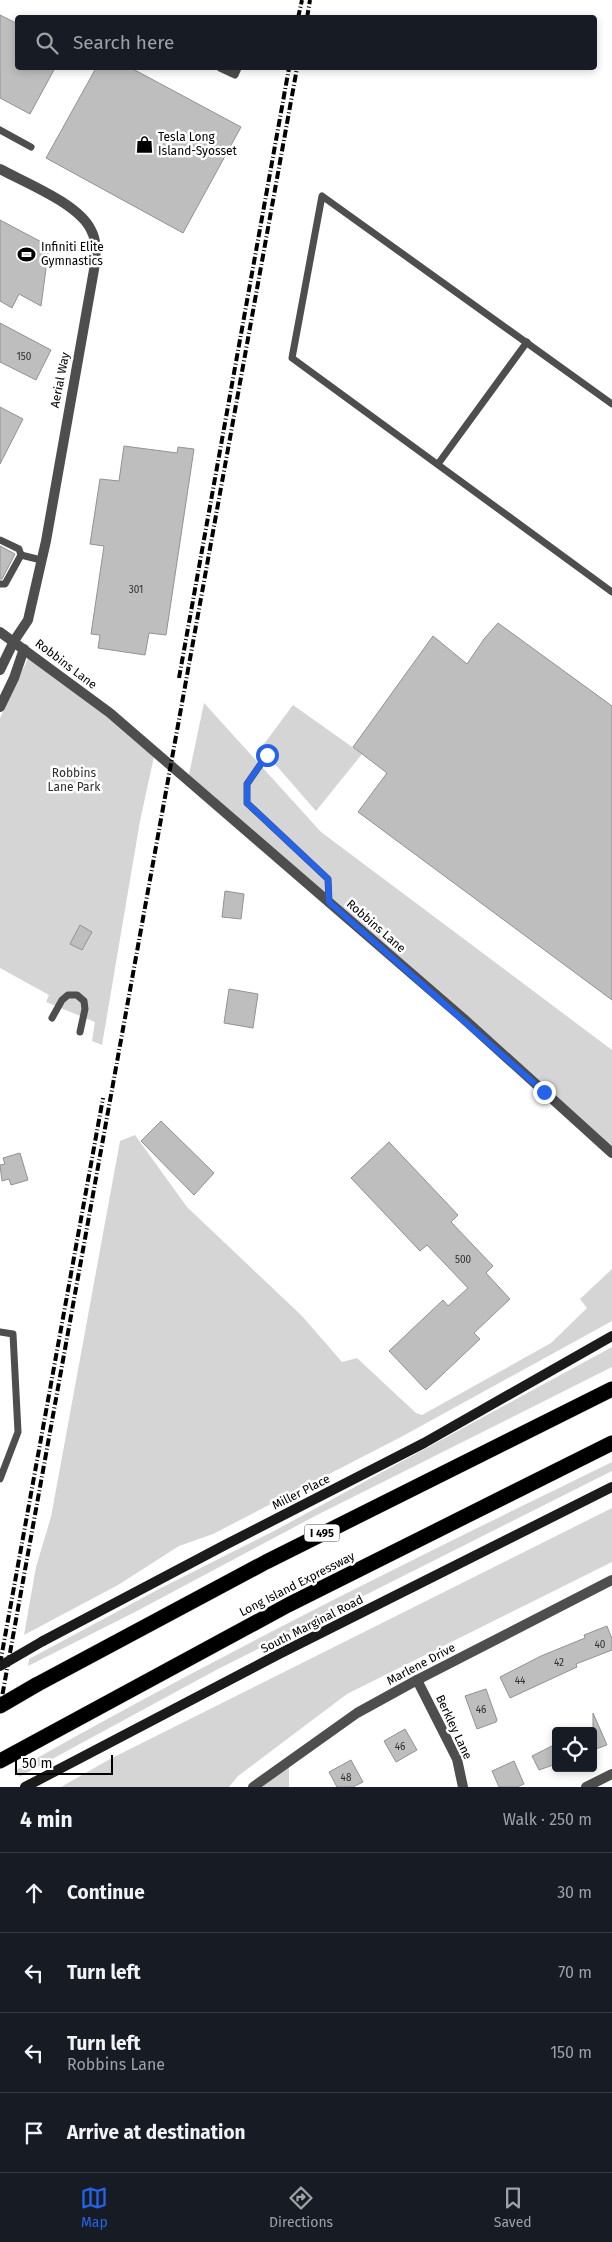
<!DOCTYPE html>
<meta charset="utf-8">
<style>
:root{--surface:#171b24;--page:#242831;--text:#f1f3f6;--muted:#9ea1a6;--line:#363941;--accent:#2563eb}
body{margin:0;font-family:"Fira Sans",sans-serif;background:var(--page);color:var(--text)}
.controls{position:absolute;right:15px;bottom:15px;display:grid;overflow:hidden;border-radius:5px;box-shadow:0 2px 8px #0003}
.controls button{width:45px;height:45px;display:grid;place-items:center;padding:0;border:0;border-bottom:1px solid var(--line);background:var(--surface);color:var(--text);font:25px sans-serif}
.scale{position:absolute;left:15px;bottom:12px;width:98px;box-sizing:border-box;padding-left:5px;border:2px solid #000;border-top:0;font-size:14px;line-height:18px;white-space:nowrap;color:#000;-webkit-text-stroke:4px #fff;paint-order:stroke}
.stop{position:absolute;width:15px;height:15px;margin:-11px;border:4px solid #2563eb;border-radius:50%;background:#fff}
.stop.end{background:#2563eb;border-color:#fff;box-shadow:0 1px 5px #0008}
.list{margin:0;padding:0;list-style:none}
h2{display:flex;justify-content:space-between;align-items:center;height:65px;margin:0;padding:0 20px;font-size:21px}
h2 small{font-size:16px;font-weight:400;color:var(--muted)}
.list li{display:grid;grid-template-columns:32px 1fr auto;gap:15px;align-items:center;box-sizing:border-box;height:80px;padding:0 20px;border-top:1px solid var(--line)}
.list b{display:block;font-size:19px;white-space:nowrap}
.list p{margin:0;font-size:16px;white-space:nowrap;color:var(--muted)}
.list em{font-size:16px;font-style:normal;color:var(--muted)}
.icon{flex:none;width:28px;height:28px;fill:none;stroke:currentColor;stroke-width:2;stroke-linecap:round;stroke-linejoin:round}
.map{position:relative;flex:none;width:612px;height:1787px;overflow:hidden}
.search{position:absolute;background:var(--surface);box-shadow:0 2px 8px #0003;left:15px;right:15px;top:15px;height:55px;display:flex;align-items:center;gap:12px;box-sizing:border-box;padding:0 18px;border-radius:5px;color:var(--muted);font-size:19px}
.sheet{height:385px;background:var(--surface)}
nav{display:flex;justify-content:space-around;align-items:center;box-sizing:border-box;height:70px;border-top:1px solid var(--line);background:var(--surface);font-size:14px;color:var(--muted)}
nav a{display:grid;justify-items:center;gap:2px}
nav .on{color:var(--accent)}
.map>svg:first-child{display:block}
.green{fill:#d5d5d5}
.building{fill:#bebebe;stroke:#929292}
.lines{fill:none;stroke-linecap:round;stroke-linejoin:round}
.motorway-casing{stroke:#dbdbdb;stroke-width:16}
.service{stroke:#4e4e4e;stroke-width:7}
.minor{stroke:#4e4e4e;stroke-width:10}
.tertiary{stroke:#4e4e4e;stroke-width:10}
.secondary{stroke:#1b1b1b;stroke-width:10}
.motorway{stroke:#000;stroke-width:15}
.rail{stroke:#000;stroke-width:4;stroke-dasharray:8 2.5 1 2.5;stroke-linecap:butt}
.motorway-bridge-casing{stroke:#dbdbdb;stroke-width:16;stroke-linecap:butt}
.secondary-bridge{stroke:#1b1b1b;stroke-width:10}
.motorway-bridge{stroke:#000;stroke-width:15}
.route{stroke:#2563eb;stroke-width:6}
.labels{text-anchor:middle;stroke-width:5;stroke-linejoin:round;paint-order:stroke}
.number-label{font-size:10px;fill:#303030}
.shield{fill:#fff;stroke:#4c4c4c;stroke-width:1}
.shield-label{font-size:11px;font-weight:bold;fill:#000}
.poi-label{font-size:12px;fill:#000;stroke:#fff;text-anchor:start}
.street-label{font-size:12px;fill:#000;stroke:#fff}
.park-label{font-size:12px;fill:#2c2c2c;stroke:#fff}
</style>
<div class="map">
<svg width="612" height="1787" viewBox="0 0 612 1787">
<rect width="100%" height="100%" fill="#fff"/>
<g class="green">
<polygon points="30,654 155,752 140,821 102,1045 92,1041 95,1022 46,1002 49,995 0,968 0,718"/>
<polygon points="204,703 321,832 612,1050 612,1150 188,779"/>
<polygon points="293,705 362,754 316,811 261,748"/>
<polygon points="135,1135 187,1207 302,1316 342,1362 357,1358 416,1413 422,1415 551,1343 587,1308 580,1299 612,1269 612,1321 401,1437 213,1534 179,1546 118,1585 24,1635 36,1567 51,1517 120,1141"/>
<polygon points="612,1347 612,1367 319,1514 135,1612 28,1666 29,1659 159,1589 274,1531"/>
<path d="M612 1462V1471L218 1669 19 1777 16 1770C210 1659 411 1560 612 1462Z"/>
<polygon points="612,1508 612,1562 347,1694 238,1776 229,1787 61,1787 110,1759"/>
<polygon points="289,1759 289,1787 253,1787"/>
</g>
<g class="building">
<polygon points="0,15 18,24 18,68 55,68 30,114 0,98"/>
<polygon points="96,68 131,68 241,127 183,233 46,158"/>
<polygon points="0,220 49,246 41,306 19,294 12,308 0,301"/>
<polygon points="0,323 51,350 36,380 0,362"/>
<polygon points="0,407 23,419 0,464"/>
<polygon points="124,446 177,453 178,447 194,449 166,635 149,633 145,655 98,648 100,635 91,634 104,546 90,544 100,479 119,481"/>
<polygon points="0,546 15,554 2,579 0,579"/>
<polygon points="498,623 612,706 612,1000 358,812 387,773 353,747 433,636 467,664 484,639"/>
<polygon points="225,891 244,894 241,919 222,917"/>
<polygon points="80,925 92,932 82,950 70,944"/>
<polygon points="229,989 258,994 253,1028 224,1023"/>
<polygon points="161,1121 214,1173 194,1195 141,1141"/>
<polygon points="389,1142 458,1215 451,1222 493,1266 486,1273 510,1299 474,1333 480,1339 426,1390 389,1351 443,1300 448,1306 468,1288 427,1245 420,1251 351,1178"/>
<polygon points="20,1153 28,1180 11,1185 9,1179 2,1181 0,1165 5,1164 3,1158"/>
<polygon points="607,1626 612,1639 612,1650 576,1664 577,1667 510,1698 500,1677 541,1656 585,1638 584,1635"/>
<polygon points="486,1689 497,1720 496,1722 477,1729 465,1696"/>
<polygon points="593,1713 607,1745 593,1750"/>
<polygon points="405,1729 417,1750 396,1762 384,1741"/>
<polygon points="556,1744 556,1764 539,1770 532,1756"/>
<polygon points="351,1760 363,1782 353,1787 337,1787 329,1772"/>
<polygon points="514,1761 524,1784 517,1787 499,1787 492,1771"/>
</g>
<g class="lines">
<defs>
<g id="motorway">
<polyline points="36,1685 266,1562 612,1389"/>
<polyline points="0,1761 288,1605 612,1443"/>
</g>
</defs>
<use href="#motorway" class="motorway-casing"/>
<g class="service">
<polyline points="220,68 235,75 238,68"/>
<polyline points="0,130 31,147"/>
<polyline points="612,404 322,196 292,358 612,592"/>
<polyline points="438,464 527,342"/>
<polyline points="0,540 19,549 21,555 5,584 0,584"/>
<polyline points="21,555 41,560"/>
<polyline points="267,755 247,784 247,803 328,879 329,902"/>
<polyline points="52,1018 62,1000 68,995 77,995 84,1001 85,1009 80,1032"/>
<polyline points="0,1332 13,1334 18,1432 0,1479"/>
</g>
<g class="minor">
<path d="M0 169C26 183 79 204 91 230 97 241 96 252 95 264L46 541 28 620 14 641 0 670"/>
<polyline points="0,707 14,678 24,649"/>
<polyline points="417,1680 457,1759 463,1787"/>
<polyline points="586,1787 612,1774"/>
</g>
<g class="tertiary">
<polyline points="0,632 110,713 464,1019 612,1153"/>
<polyline points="253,1787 357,1713 417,1680 612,1580"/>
</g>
<g class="secondary">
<polyline points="43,1641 225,1545 424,1443 612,1336"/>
<polyline points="25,1787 279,1654 612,1487"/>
</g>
<use href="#motorway" class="motorway"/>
<g class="rail">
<polyline points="298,18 302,0"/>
<polyline points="307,18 310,0"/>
<polyline points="179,678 289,68"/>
<polyline points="0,1664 103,1098"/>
<polyline points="0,1708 297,68"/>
</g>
<defs>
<polyline id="motorway-bridge" points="0,1706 36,1685"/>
</defs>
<use href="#motorway-bridge" class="motorway-bridge-casing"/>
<polyline class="secondary-bridge" points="0,1666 43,1641"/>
<use href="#motorway-bridge" class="motorway-bridge"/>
</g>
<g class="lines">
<polyline class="route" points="267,755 247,784 247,803 328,879 329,902 544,1092"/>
</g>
<defs>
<symbol id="shop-bare" viewBox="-9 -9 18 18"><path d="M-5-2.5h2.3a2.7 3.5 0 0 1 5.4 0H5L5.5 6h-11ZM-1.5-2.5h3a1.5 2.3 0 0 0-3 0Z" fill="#000" stroke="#fff" stroke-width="2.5" paint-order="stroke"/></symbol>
<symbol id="stadium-bare" viewBox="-9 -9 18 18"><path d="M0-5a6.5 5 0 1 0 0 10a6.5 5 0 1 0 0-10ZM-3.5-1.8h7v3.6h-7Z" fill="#000" stroke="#fff" stroke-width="2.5" paint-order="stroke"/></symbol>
</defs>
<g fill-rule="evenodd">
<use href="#shop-bare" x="132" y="132" width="25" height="25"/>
<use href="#stadium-bare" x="14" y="242" width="25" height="25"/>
</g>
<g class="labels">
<g class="number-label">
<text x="24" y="360">150</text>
<text x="136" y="593">301</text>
<text x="463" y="1263">500</text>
<text x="600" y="1648">40</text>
<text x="559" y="1666">42</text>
<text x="520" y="1684">44</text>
<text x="481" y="1713">46</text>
<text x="400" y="1750">46</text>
<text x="346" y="1781">48</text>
</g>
<rect class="shield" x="304.5" y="1524.5" width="35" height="17" rx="4"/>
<g class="shield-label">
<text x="322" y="1537">I 495</text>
</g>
<g class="poi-label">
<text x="158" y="141">Tesla Long<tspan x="158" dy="14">Island-Syosset</tspan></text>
<text x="41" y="251">Infiniti Elite<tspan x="41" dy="14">Gymnastics</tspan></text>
</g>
<g class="street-label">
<text transform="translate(60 380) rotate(-79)" y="4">Aerial Way</text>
<text transform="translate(66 664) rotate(37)" y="4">Robbins Lane</text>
<text transform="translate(376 926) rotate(41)" y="4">Robbins Lane</text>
<text transform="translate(301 1492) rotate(-27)" y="4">Miller Place</text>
<text transform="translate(297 1584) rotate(-27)" y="4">Long Island Expressway</text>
<text transform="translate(312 1624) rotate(-27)" y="4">South Marginal Road</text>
<text transform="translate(421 1664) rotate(-28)" y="4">Marlene Drive</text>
<text transform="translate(454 1727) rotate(65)" y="4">Berkley Lane</text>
</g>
<g class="park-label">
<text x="74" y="777">Robbins<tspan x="74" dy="14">Lane Park</tspan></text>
</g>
</g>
</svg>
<div class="controls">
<button><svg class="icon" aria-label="locate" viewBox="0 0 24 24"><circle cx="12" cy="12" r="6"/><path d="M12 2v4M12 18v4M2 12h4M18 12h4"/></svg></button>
</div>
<div class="scale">50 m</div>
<div class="stop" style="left:267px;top:755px"></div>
<div class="stop end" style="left:544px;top:1092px"></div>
<div class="search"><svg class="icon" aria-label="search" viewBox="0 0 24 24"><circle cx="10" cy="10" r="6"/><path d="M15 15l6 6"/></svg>Search here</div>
</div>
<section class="sheet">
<h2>4 min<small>Walk · 250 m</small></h2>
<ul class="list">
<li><svg class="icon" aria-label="ahead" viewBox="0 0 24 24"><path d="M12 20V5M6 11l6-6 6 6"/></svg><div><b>Continue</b></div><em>30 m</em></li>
<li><svg class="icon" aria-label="left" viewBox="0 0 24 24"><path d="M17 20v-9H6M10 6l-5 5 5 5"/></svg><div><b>Turn left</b></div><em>70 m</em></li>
<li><svg class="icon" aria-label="left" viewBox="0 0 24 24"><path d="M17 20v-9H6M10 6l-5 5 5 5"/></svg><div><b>Turn left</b><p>Robbins Lane</p></div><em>150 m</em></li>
<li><svg class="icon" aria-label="arrive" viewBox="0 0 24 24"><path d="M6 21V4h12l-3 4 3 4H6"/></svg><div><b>Arrive at destination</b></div></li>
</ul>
</section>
<nav>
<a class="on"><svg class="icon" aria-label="map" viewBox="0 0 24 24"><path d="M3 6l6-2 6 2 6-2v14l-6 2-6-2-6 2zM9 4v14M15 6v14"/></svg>Map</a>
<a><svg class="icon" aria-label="directions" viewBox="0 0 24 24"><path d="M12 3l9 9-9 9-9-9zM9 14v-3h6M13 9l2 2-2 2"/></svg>Directions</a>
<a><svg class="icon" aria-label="saved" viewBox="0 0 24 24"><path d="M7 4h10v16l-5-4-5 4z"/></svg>Saved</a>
</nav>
